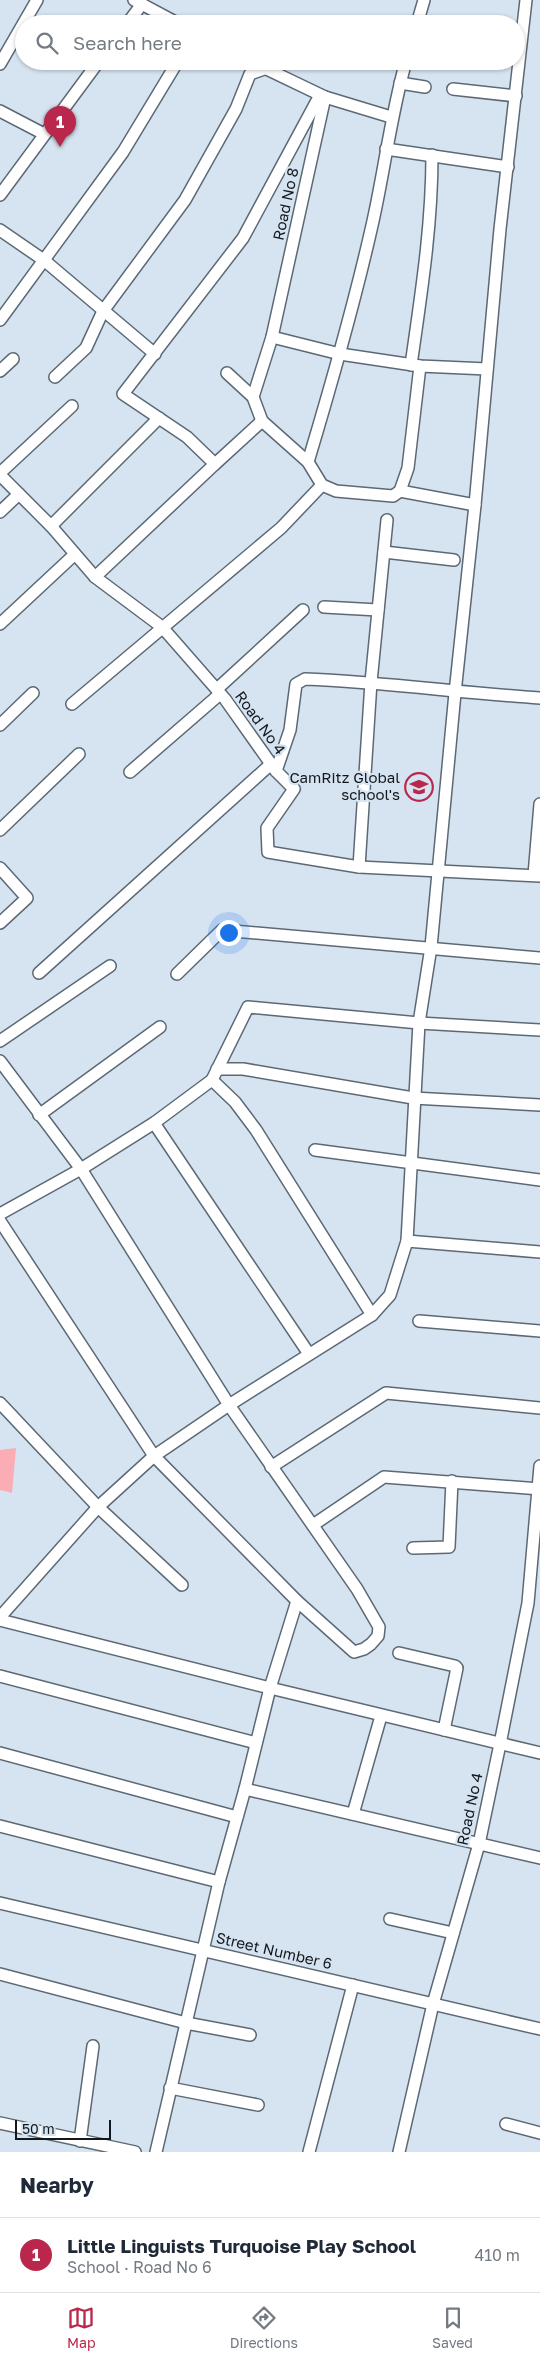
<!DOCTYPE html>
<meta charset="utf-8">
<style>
:root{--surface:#fff;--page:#f2f2f3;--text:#1f2937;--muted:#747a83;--line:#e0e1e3;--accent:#b9284c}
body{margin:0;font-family:"Golos Text",sans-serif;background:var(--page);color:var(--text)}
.scale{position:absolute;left:15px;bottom:12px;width:96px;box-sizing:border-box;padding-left:5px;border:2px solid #13181d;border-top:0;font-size:14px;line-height:18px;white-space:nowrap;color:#13181d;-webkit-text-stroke:4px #d6e4f2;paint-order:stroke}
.you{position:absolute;left:228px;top:932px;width:18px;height:18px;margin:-12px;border:4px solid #fff;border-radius:50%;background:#1a73e8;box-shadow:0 0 0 8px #1a73e833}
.badge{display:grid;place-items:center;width:32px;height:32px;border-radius:50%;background:var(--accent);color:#fff;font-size:16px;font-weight:700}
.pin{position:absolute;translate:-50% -41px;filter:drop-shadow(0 1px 2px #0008)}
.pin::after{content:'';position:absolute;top:26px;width:18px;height:15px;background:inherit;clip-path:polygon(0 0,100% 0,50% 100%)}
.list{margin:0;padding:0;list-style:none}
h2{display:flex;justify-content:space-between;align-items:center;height:65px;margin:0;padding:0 20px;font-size:21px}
h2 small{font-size:16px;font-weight:400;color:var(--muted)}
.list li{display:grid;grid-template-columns:32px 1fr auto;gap:15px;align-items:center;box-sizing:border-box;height:75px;padding:0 20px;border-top:1px solid var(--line)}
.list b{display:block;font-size:19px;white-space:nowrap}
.list p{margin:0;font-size:16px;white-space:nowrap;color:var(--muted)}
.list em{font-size:16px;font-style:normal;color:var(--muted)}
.icon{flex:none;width:28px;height:28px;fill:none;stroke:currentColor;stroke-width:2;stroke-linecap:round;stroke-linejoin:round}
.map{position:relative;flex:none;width:540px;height:2152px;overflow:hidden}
.search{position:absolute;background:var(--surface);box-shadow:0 1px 4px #0004;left:15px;right:15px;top:15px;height:55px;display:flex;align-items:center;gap:12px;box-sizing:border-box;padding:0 18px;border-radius:28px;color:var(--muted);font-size:19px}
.sheet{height:140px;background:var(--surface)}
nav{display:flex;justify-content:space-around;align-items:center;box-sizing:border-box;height:70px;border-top:1px solid var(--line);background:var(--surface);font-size:14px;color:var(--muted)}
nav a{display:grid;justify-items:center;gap:2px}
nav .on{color:var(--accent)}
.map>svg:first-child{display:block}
.green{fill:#fbadb5}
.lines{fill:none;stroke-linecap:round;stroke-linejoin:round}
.minor-casing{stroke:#5c6974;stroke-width:14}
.minor{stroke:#fff;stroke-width:11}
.labels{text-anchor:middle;stroke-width:4.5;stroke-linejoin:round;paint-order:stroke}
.street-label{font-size:15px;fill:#13181d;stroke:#d6e4f2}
.poi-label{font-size:15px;fill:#13181d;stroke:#d6e4f2;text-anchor:end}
</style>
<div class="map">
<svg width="540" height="2152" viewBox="0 0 540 2152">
<rect width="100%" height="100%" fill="#d6e4f2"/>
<polygon class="green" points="16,1448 12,1493 0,1490 0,1450"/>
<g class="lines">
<defs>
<g id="minor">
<polyline points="134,0 179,24"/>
<polyline points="127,24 142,4"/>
<polyline points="417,24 424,0"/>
<polyline points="250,61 325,97 272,337 253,397"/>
<polyline points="0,64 37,0"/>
<polyline points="400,83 425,87"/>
<polyline points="453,89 516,96"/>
<polyline points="325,97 391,117"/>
<polyline points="0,111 44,134"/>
<polyline points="386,149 508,167"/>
<polyline points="0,195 99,61"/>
<polyline points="0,230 45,261 155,354"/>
<polyline points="0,320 123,152 178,61"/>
<polyline points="272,337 340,354 420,366 487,369"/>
<path d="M411 365C421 295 432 226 432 155"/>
<polyline points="0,371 13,359"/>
<polyline points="227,373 253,397 262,421 308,462 322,485 336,491 393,496 400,491 475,505"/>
<polyline points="55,377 86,348 103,311 185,200 236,109 250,74 264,69"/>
<polyline points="262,421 215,464 187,437 123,394 243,238 320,95"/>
<path d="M308 462C332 382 355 302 373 221 385 167 391 114 406 61"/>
<polyline points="0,473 72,406"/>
<polyline points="0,475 51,526 95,577 162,627 225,699 276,771 294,789 267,828 268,852 359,867 540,876"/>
<polyline points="400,491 408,468 420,366"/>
<polyline points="0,512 19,494"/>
<polyline points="51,526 159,418"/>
<polyline points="384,552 454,560"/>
<polyline points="95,577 215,464"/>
<polyline points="324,607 378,610"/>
<polyline points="0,624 74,555"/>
<polyline points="217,689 303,610"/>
<polyline points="72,704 281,528 322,485"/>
<polyline points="0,725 33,693"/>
<path d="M276 771 290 730 296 684 305 679C384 682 462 693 540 698"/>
<polyline points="130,772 220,694"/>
<polyline points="0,830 79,754"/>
<polyline points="359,867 371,682 387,520"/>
<polyline points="0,868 27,898 0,923"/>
<polyline points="534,875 540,804"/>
<polyline points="39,973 271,764"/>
<polyline points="177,974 222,930 540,958"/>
<polyline points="0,1041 110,966"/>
<polyline points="0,1061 81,1169 229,1405 357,1589 379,1627 378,1636 371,1644 364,1649 354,1652 297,1601 154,1456 0,1221"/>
<polyline points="217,1069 243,1069 413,1098 540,1105"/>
<polyline points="212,1080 235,1102 256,1130 372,1315"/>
<polyline points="39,1115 160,1027"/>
<polyline points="154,1123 309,1354"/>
<polyline points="315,1150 540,1180"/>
<polyline points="0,1214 81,1169 154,1123 212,1080 248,1007 419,1023 540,1030"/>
<polyline points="407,1241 419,1023 431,947 455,693 475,505 500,229 526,0"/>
<polyline points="419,1321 540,1331"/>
<polyline points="0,1403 98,1507 182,1585"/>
<polyline points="271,1467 386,1393 540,1408"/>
<polyline points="313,1525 384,1477 540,1489"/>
<polyline points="413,1548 449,1547 452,1481"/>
<polyline points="297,1601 270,1688 540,1753"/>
<polyline points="0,1617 98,1507 154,1456 229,1405 372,1315 390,1295 407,1241 540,1252"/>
<polyline points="0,1620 270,1688 245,1789"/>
<polyline points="399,1653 455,1666 457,1668 444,1730"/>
<polyline points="0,1676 256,1743"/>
<polyline points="0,1753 237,1817"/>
<polyline points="353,1814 381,1716"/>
<polyline points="0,1826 219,1882"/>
<polyline points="0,1903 540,2029"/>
<polyline points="390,1919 453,1933"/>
<polyline points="0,1974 186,2023 250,2035"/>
<polyline points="170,2088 258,2105"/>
<polyline points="0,2123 135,2152"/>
<polyline points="506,2124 540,2133"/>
<polyline points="80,2141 93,2046"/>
<polyline points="156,2152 219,1882 245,1789 540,1858"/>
<polyline points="309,2152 353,1985"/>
<polyline points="399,2152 433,2004 479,1844 500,1744 528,1603 540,1466"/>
</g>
</defs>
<use href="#minor" class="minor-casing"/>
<use href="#minor" class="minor"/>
</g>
<defs>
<symbol id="school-ring" viewBox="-11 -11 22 22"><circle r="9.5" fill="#d6e4f2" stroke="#b9284c" stroke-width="1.5"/><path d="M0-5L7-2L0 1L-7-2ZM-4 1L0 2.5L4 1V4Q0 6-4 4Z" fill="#b9284c"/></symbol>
</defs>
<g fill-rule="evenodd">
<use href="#school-ring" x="403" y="771" width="32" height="32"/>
</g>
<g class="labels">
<g class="street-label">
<text transform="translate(286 204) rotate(-78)" y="5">Road No 8</text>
<text transform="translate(260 723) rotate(54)" y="5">Road No 4</text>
<text transform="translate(470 1809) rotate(-78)" y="5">Road No 4</text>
<text transform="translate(274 1951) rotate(13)" y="5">Street Number 6</text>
</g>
<g class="poi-label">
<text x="400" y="783">CamRitz Global<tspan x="400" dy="17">school's</tspan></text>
</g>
</g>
</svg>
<div class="scale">50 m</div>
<div class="you"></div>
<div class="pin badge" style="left:60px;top:147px">1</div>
<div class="search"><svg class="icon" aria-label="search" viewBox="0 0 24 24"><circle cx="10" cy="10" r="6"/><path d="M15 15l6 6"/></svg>Search here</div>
</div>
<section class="sheet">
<h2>Nearby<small></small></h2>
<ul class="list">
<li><span class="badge">1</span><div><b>Little Linguists Turquoise Play School</b><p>School · Road No 6</p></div><em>410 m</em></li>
</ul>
</section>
<nav>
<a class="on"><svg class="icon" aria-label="map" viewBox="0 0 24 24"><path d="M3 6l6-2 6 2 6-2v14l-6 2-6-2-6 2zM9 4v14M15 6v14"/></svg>Map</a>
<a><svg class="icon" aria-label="directions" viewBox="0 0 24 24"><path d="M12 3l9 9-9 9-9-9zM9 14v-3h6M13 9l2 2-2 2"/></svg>Directions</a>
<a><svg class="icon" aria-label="saved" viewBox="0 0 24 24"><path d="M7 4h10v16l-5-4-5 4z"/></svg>Saved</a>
</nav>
